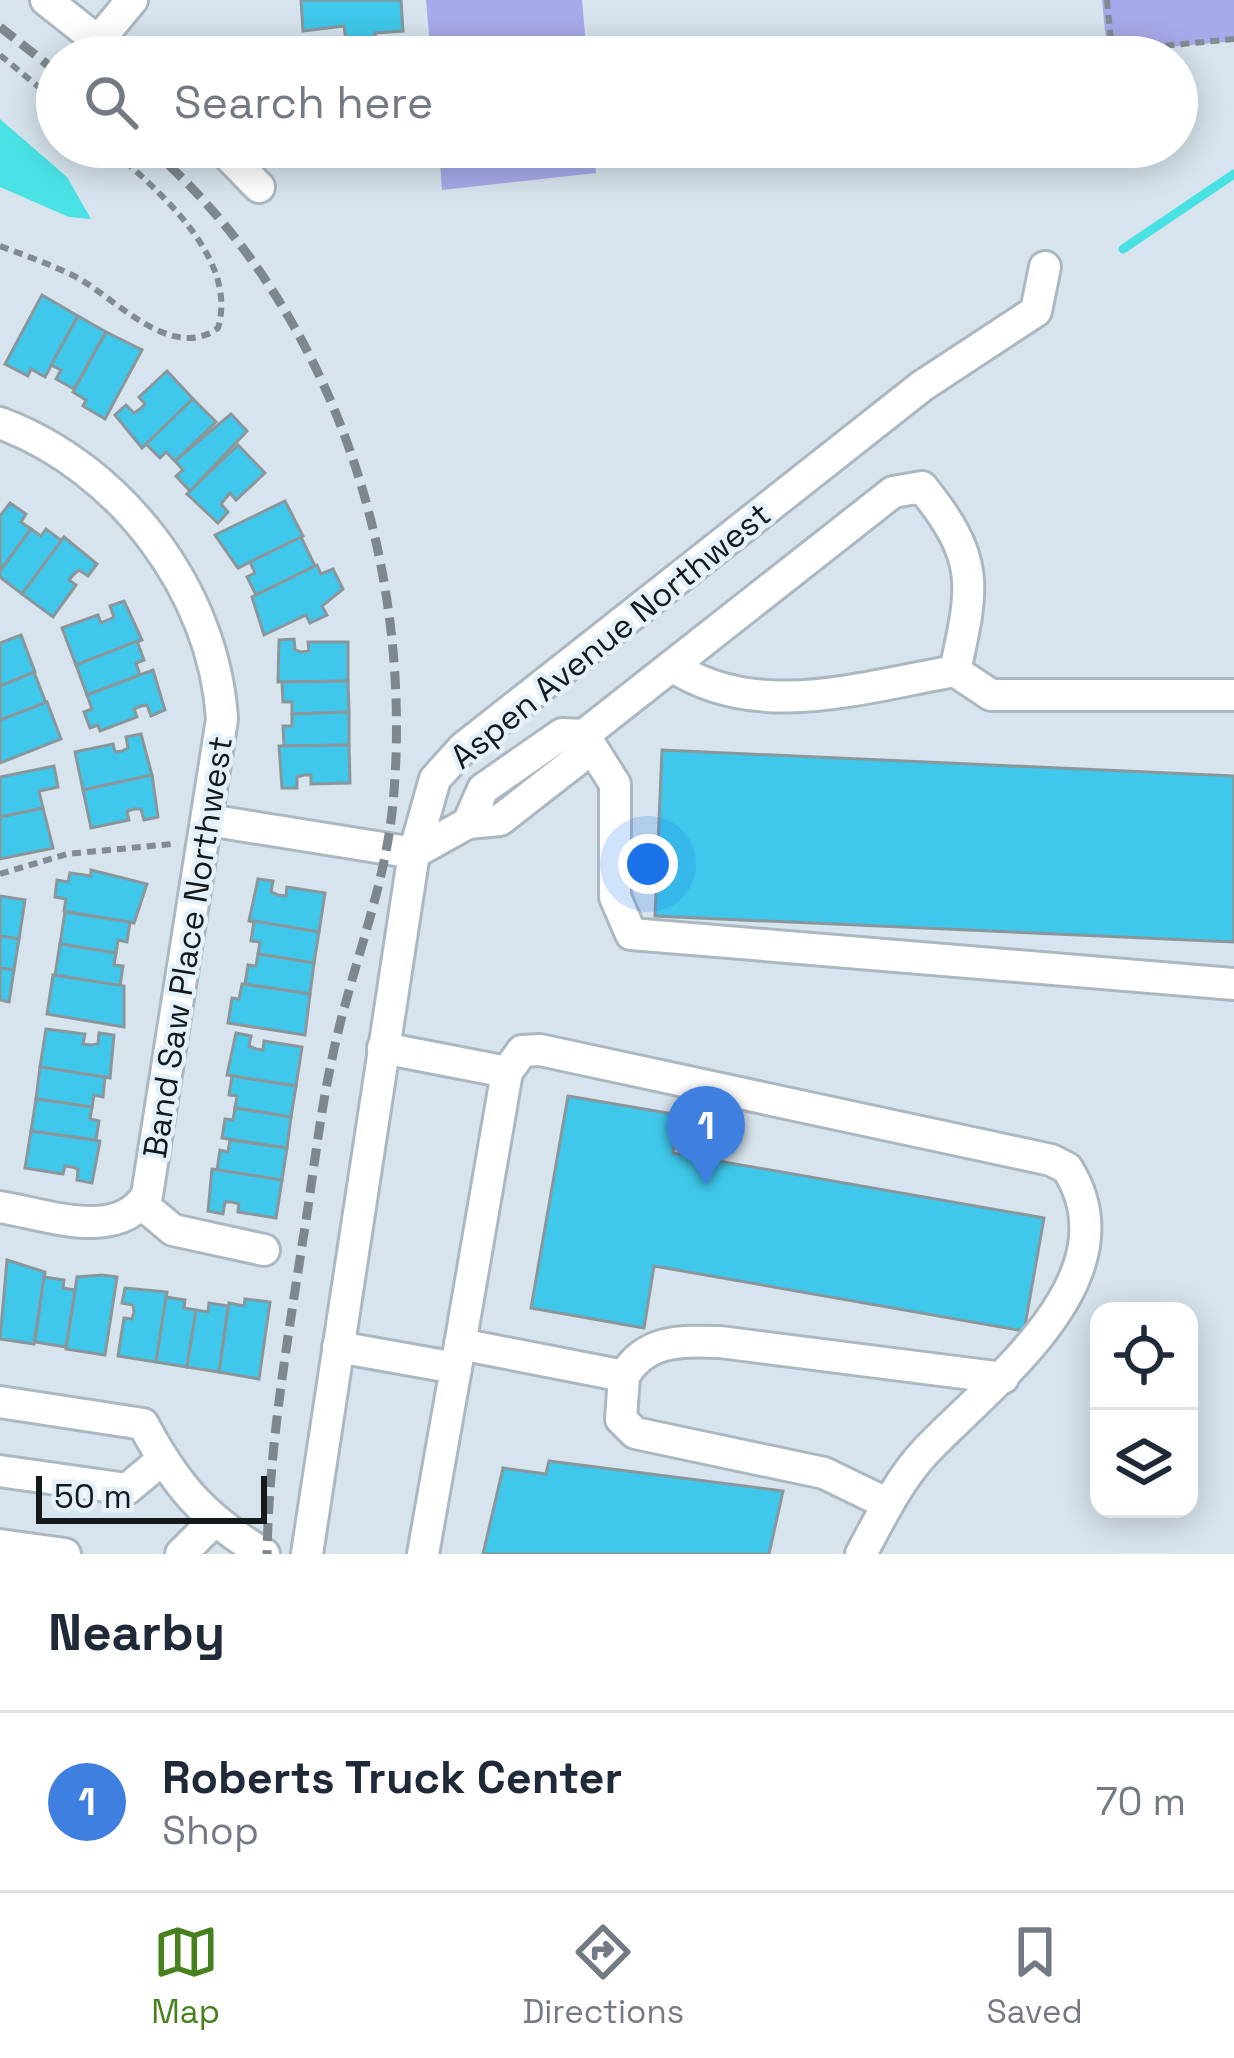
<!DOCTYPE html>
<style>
:root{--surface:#fff;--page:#f2f2f3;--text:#1f2937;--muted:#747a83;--line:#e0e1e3;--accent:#46811d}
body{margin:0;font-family:"Space Grotesk",sans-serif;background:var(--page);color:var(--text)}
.controls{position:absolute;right:36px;bottom:36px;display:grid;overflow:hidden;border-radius:24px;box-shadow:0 6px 30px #0003}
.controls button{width:108px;height:108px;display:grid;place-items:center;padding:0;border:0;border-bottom:3px solid var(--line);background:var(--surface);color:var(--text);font:60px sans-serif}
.scale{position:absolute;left:36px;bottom:30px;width:231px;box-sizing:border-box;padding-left:12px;border:6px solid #14191c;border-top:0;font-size:33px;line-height:42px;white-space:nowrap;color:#14191c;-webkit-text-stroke:9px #e5f1fa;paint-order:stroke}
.you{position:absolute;left:648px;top:864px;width:42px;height:42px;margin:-30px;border:9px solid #fff;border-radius:50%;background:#1a73e8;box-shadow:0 0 0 18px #1a73e833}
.badge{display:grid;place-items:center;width:78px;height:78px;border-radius:50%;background:var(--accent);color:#fff;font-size:39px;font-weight:700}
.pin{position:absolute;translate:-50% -99px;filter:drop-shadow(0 3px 6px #0008)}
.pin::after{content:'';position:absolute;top:63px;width:42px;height:36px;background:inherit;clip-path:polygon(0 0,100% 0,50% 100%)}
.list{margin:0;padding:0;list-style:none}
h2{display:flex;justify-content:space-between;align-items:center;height:156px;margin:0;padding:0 48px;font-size:51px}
h2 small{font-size:39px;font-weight:400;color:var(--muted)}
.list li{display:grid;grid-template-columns:78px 1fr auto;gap:36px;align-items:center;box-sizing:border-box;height:180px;padding:0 48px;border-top:3px solid var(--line)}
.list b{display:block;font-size:45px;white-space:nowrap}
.list p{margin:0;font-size:39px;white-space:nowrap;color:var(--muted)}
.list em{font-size:39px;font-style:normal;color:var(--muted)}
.icon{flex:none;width:66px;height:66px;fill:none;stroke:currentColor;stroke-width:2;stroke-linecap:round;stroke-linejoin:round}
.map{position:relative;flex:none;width:1234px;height:1554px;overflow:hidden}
.search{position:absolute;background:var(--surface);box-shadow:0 6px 30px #0003;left:36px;right:36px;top:36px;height:132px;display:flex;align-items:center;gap:30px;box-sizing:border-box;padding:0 42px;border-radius:66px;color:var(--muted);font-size:45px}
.sheet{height:336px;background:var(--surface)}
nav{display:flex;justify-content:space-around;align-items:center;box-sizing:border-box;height:168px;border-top:3px solid var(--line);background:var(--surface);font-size:33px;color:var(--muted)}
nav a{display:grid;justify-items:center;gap:6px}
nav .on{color:var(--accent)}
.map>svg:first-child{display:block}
.green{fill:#a7aaea}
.water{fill:#4ae1e5}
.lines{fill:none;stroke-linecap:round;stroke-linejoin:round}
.stream{stroke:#4ae1e5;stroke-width:9}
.building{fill:#3fc8eb;stroke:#89979c;stroke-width:3}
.minor-casing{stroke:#acb8c1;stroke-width:36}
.path{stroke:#828b92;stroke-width:6;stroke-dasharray:9 6;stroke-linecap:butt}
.minor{stroke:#fff;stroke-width:30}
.rail{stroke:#7e878d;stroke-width:9;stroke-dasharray:18 9;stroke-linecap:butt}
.labels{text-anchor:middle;stroke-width:9;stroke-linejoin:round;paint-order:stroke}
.street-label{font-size:33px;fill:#14191c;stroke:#e5f1fa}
</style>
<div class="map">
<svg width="1234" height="1554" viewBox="0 0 1234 1554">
<rect width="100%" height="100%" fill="#d7e4ed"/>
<g class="green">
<polygon points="426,0 582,0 587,57 431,57"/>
<polygon points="1102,0 1234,0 1234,41 1107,53"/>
<polygon points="439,147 594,147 596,173 442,190"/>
</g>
<polygon class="water" points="0,119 67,177 91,219 69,217 0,187"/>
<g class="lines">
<polyline class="stream" points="1123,249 1234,174"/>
</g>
<g class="building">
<polygon points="301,0 401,0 403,31 375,33 378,53 348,57 344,26 303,31"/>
<polygon points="42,295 78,316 45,377 31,369 28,376 5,364"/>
<polygon points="78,316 106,332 74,389 56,379 61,370 51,365"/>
<polygon points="106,332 142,350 105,419 83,406 86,400 73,392"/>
<polygon points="167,371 193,399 142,448 115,415 126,405 134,413 140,409 145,404 139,397"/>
<polygon points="193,399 216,422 175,461 166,452 160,458 146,444"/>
<polygon points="231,414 247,431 190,491 176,476 183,470 175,461"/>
<polygon points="238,445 265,473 236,500 230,493 225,499 221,504 228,512 218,523 187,494"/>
<polygon points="285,501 303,536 238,568 215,535"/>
<polygon points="10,503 26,514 21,522 31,529 0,571 0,516"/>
<polygon points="31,529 41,536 46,529 62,541 22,594 0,577 0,571"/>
<polygon points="64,537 97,564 88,576 79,570 74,574 69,580 76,585 53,617 22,594"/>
<polygon points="301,537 315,566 256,595 247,577 255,573 250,562"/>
<polygon points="317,565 321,574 333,569 343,589 322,606 327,615 310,623 306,615 264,635 252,597"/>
<polygon points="124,601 142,640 76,665 62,628 98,615 101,623 108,620 114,617 110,606"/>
<polygon points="21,635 35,672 0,686 0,643"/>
<polygon points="294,639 295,650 301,652 309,651 308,642 348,642 348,681 278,682 279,640"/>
<polygon points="137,641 144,660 136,663 140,675 87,695 76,665"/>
<polygon points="153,670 165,710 151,716 147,705 141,706 134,709 137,717 100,731 98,725 90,728 84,712 92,709 87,695"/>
<polygon points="34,672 46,703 0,720 0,686"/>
<polygon points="348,681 349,712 292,714 292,702 283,702 282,682"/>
<polygon points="47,702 61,739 0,763 0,720"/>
<polygon points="349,712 349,745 284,746 283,726 292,726 292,714"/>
<polygon points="141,734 152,775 83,790 75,752 113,744 115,752 122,751 128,748 126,737"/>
<polygon points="349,745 350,783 311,784 311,775 304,775 297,777 297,788 282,788 279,746"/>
<polygon points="662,750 1234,776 1234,942 655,916"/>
<polygon points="54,766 58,787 39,791 43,808 0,817 0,777"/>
<polygon points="152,775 158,817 144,820 141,809 134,809 127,811 129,820 91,828 83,790"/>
<polygon points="43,808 53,848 0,859 0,817"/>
<polygon points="91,870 147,884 134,923 64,911 66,899 55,897 57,880 68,882 70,873 91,876"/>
<polygon points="258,879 273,881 271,892 278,895 286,896 287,887 325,893 319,932 249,921"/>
<polygon points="0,896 25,900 19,939 0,936"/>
<polygon points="65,912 130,922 127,942 118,940 116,953 60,944"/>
<polygon points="254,921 319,932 314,963 258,954 260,942 251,941"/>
<polygon points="0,936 19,939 14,970 0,968"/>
<polygon points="60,944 116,953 114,965 123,966 120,986 55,975"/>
<polygon points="258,954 314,963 310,994 245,984 248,965 256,966"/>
<polygon points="0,968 14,970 9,1002 0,1000"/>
<polygon points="53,975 124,986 124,1027 47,1014"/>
<polygon points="242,984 310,994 305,1035 228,1023 232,998 239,999"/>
<polygon points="46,1029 85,1034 83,1044 91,1045 98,1044 99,1033 114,1035 110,1078 40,1067"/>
<polygon points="236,1033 251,1036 249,1046 256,1049 263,1050 264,1041 302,1047 296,1086 227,1075"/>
<polygon points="40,1067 105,1077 103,1097 94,1095 92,1107 36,1099"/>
<polygon points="232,1076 296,1086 291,1117 235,1108 237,1096 229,1095"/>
<polygon points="568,1096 679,1115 673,1153 1044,1218 1024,1331 654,1266 644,1328 531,1308"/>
<polygon points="36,1099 92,1107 90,1119 99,1121 96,1140 31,1131"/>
<polygon points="235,1108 291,1117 287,1148 222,1138 225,1119 233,1120"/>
<polygon points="31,1131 100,1141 92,1183 77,1180 78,1169 72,1167 65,1166 63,1174 25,1168"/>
<polygon points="230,1140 287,1148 282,1180 217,1170 220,1150 228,1152"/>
<polygon points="212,1169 282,1180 276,1218 238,1212 239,1204 232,1202 225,1202 223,1214 208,1211"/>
<polygon points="7,1260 45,1272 34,1344 0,1339"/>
<polygon points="102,1275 117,1277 105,1355 66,1349 77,1277"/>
<polygon points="44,1277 64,1280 63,1288 75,1290 66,1347 35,1342"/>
<polygon points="125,1288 167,1292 156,1362 118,1356 124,1318 132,1319 134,1312 133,1305 122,1303"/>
<polygon points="166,1297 185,1300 184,1308 196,1310 187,1367 156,1362"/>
<polygon points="245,1299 270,1302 259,1379 219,1372 229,1303 244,1306"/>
<polygon points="209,1303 228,1306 219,1372 187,1367 196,1310 208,1312"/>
<polygon points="549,1461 783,1491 769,1554 483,1554 503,1468 546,1474"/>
</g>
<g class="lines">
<defs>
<g id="minor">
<polyline points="46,0 118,57"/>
<polyline points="98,41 132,0"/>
<polyline points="220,147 259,187"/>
<path d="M0 423C121 468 214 591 222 719L147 1195C118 1243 45 1214 0 1207"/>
<path d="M672 666C757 722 862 687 955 671"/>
<path d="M1234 695H991L955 671C974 585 980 559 922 487L893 492 584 735 615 784V897L631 934 1234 984"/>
<polyline points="208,820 414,853 468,823 500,820 577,760 584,735 562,734 483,789 468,823"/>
<polyline points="383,1048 507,1072"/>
<polyline points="142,1204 173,1230 264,1250"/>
<polyline points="460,1344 624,1376 621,1419 635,1433 824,1473 888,1504"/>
<polyline points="338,1347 456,1368 423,1554"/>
<path d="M456 1368 507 1072 522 1051 540 1050 1051 1160 1067 1168C1137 1278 989 1384 925 1452 898 1481 880 1519 861 1554"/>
<path d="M624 1376C646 1339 681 1341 720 1342L1003 1378"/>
<path d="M0 1402 143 1424C176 1486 204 1518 264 1554"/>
<polyline points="0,1471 127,1489 162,1460"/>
<polyline points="0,1545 65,1554"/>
<polyline points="181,1554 212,1523"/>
<polyline points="307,1554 414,853 435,779 463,748 922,386 1036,311 1045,267"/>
</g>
</defs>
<use href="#minor" class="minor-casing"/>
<g class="path">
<polyline points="1107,0 1112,51 1234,39"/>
<polyline points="0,55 57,102"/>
<path d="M0 246C26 256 53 265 78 278 117 300 172 362 218 328 239 257 156 189 109 147"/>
<polyline points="0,874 67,854 172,844"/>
</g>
<use href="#minor" class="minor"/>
<g class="rail">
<polyline points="0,27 57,72"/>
<path d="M149 147C333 307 415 565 393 803 385 891 349 974 332 1059 319 1118 313 1179 303 1239 287 1344 269 1447 267 1554"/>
</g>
</g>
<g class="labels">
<g class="street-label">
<text transform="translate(610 635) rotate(-39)" y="12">Aspen Avenue Northwest</text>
<text transform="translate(187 947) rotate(-81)" y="12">Band Saw Place Northwest</text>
</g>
</g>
</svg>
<div class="controls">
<button><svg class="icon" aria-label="locate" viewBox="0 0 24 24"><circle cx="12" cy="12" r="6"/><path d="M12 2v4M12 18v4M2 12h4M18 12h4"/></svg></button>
<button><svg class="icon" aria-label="layers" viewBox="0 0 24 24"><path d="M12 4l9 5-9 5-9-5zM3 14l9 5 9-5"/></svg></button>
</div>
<div class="scale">50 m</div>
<div class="you"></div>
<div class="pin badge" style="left:706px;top:1185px;background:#3f7fe0">1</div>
<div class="search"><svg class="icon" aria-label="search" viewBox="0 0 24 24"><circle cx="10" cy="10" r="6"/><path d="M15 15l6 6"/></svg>Search here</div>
</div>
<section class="sheet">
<h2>Nearby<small></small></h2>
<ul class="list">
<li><span class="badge" style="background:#3f7fe0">1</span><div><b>Roberts Truck Center</b><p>Shop</p></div><em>70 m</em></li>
</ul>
</section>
<nav>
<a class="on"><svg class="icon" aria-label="map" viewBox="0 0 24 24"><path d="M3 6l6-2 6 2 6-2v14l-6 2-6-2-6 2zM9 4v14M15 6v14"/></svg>Map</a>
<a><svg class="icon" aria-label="directions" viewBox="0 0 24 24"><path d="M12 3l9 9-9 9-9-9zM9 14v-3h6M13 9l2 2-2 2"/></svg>Directions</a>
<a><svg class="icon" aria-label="saved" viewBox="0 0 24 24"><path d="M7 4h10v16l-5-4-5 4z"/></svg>Saved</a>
</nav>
